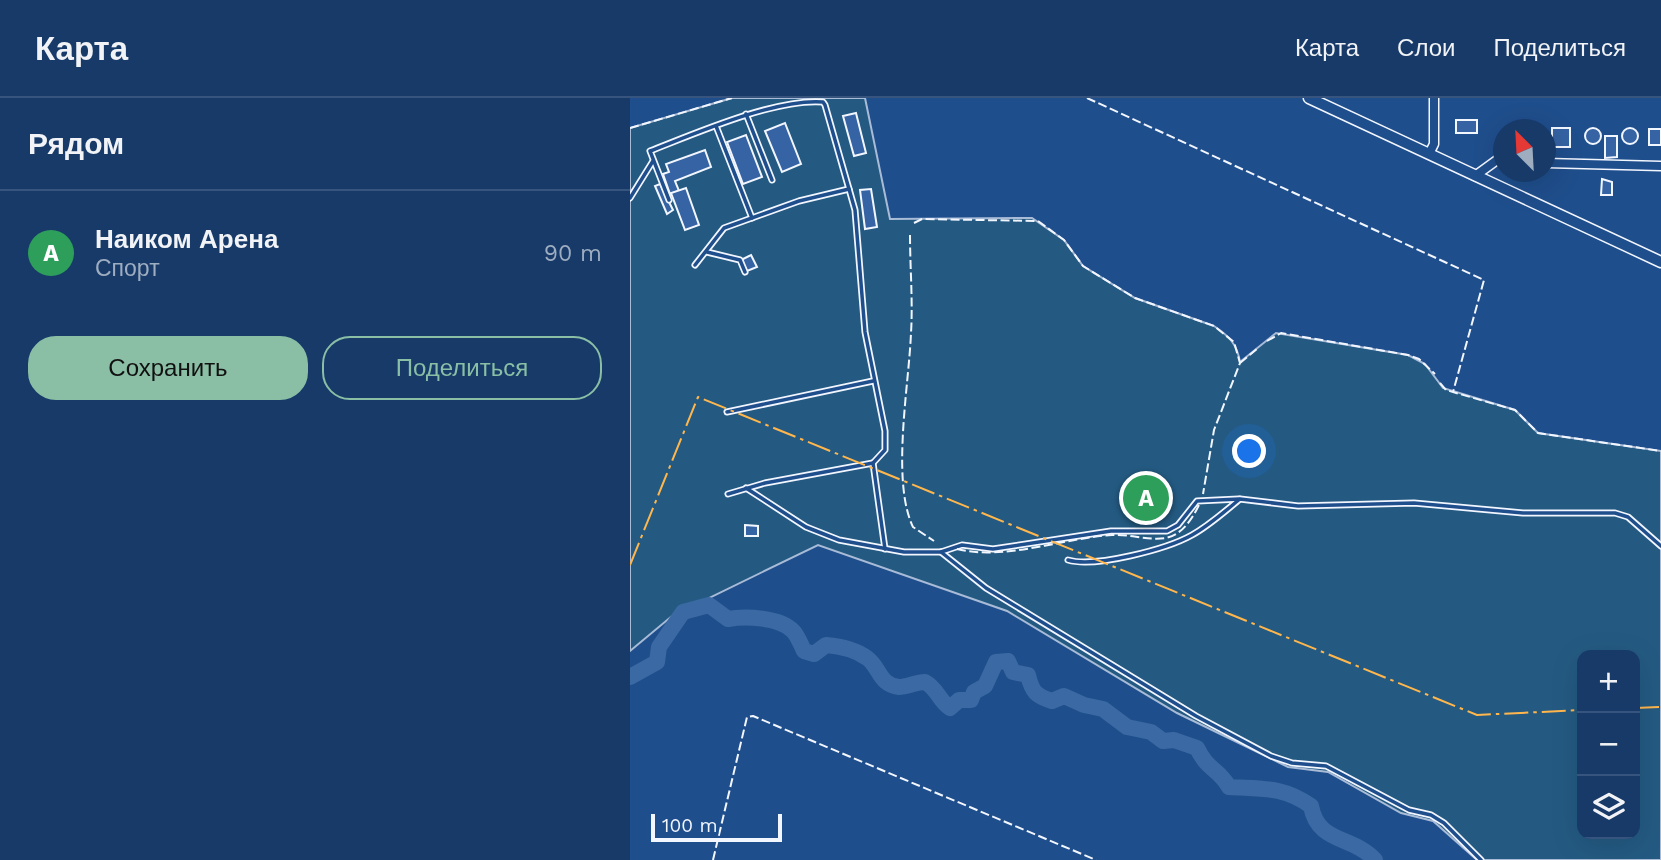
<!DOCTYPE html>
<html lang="ru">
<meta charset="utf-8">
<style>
:root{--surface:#173a69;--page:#244571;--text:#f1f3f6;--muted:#9eadc0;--line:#36547d;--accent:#8abfa5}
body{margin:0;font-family:"Work Sans",sans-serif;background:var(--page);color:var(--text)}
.controls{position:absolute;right:21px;bottom:21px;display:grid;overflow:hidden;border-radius:14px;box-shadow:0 7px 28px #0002}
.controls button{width:63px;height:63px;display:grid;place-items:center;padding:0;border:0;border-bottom:2px solid var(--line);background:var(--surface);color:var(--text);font:35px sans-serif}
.compass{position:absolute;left:863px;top:21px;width:63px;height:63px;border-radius:50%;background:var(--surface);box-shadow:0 7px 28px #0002;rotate:336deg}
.scale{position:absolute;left:21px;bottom:18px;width:131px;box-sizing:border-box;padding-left:7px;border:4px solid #f2f6ff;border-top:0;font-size:19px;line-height:24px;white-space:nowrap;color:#f2f6ff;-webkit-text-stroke:5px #1f4e8c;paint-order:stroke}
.you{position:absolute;left:620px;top:354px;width:24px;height:24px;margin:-18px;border:5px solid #fff;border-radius:50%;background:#1a73e8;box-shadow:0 0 0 10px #1a73e833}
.badge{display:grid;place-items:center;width:46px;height:46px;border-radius:50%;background:var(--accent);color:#fff;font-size:23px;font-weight:700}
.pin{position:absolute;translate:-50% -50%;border:4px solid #fff;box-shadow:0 2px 7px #0006}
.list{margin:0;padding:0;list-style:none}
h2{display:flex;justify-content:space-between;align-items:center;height:91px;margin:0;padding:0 28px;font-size:30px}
h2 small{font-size:23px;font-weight:400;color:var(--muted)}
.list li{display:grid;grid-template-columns:46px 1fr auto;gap:21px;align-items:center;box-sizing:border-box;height:126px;padding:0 28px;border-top:2px solid var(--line)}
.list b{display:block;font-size:26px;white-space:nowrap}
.list p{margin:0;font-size:23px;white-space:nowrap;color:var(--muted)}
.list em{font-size:23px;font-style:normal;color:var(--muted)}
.actions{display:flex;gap:14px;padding:21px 28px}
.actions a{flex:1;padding:16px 0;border:2px solid var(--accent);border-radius:28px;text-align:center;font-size:24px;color:var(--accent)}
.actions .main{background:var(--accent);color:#111}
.icon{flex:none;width:38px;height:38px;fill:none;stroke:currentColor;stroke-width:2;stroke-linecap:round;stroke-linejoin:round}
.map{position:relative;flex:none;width:1031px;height:762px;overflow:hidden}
header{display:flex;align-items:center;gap:42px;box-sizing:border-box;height:98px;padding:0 35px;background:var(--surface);border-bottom:2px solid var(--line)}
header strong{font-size:33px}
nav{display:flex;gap:38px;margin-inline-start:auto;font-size:24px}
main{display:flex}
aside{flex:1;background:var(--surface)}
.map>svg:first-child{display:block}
.green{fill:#245a82;stroke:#a8bbd7;stroke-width:2;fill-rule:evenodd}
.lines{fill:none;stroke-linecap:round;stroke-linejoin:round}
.river{stroke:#3b69a3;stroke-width:16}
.building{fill:#3563a3;stroke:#f2f6ff;stroke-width:2}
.service-casing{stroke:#f2f6ff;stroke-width:7}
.minor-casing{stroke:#f2f6ff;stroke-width:11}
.tertiary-casing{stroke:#f2f6ff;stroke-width:13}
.service{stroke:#1f4e8c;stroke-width:3.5}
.minor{stroke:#1f4e8c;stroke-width:8}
.tertiary{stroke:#1f4e8c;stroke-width:10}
.fence{stroke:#f2f6ff;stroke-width:2;stroke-dasharray:9 3.5;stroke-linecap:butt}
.power{stroke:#ffb74d;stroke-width:2;stroke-dasharray:24 5 3.5 5;stroke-linecap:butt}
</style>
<header>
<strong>Карта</strong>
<nav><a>Карта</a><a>Слои</a><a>Поделиться</a></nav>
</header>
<main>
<aside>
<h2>Рядом<small></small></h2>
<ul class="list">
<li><span class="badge" style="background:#2e9e5b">A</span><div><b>Наиком Арена</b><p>Спорт</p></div><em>90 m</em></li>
</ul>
<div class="actions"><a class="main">Сохранить</a><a>Поделиться</a></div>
</aside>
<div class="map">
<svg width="1031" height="762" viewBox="0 0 1031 762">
<rect width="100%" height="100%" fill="#1f4e8c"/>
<path class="green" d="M102 0H235L260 121 402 120 434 142 453 168 505 200 584 228C599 238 607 246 610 264L646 235 778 257 795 266 813 290 885 312 908 335 1031 353V762H847L803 723 771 715 698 674 658 669 547 615 377 513 188 447 42 518 0 553V30ZM952 557H1005V736H952Z"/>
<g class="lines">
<path class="river" d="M0 579 27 564 29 549 53 514 79 507 98 521C115 518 150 519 163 533 168 538 171 547 174 553L184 556 196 547C209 548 226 552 237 560 250 569 249 587 269 589 277 589 286 584 295 584 308 591 309 603 320 610L329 602H341L344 594 355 588 366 564 378 563 383 574 398 577C402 594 406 598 422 603L434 598 454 607 473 611 497 629 521 634 533 643 544 642 567 650C578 673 588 670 599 689 632 691 653 688 681 708 688 746 722 737 745 762"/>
</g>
<g class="building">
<polygon points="226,15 236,55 224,58 213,18"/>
<rect x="826" y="22" width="21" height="13"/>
<polygon points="155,25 171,66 152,74 135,33"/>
<circle cx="1000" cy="38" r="8"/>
<circle cx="963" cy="38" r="8"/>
<rect x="922" y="30" width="18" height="19"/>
<rect x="1019" y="31" width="12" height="16"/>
<polygon points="116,37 132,79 113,86 97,44"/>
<polygon points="975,38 987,38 987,59 975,60"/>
<polygon points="75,52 81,69 45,83 49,93 40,96 33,76 39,74 36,66"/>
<polygon points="972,81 982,84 982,97 971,97"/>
<polygon points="30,86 43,112 37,116 25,88"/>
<polygon points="56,90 69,127 55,132 41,95"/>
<polygon points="241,91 247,129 235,131 230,92"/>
<polygon points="121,157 127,169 117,173 111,162"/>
<polygon points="115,427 128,428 128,438 115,438"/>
</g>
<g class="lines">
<defs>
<g id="service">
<polyline points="116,16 142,82"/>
<polyline points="86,28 122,120"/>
<polyline points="0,100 23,63"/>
<path d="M39 102 20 53C64 36 146 0 193 4L195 7 225 112 235 234 255 333V352L243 365 135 385 98 396"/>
<polyline points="77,154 110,162 115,174"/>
<polyline points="65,167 94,130 169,103 219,91"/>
<polyline points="97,314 243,283"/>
<polyline points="243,365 255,451"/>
<polyline points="116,390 176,429 209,442 274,454 311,454 332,447 363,451 481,433 537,433 548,427 567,403 609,401"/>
<polyline points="311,454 356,490 566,618 641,658 662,665 696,668 779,712 801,717 814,725 851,762"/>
<path d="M438 462C465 470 537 451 562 437 580 427 595 413 610 401L668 408 784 405 893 415H985L998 419 1031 448"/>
</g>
<g id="minor">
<polyline points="799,56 804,46 804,0"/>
<polyline points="916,65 1031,68"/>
<polyline points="845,78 867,62 874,62"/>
</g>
<polyline id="tertiary" points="679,0 1031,164"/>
</defs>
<use href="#service" class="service-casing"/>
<use href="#minor" class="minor-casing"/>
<use href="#tertiary" class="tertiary-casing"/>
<use href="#service" class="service"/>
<use href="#minor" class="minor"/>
<use href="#tertiary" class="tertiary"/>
<g class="fence">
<polyline points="457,0 854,182 823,294"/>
<polyline points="0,30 102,0"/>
<polyline points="284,125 292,121 408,123 434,142 453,168 505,200 584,228 604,244 610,265 584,332 573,396"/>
<path d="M280 137C280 170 283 203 281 235 279 287 261 383 283 429L304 443"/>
<polyline points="637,243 651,235 778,257 789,261 805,276"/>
<polyline points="610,265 627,251"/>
<polyline points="810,285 816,292 885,312 908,335 1031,353"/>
<path d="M327 451C375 463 433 440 482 437 500 436 519 443 536 440 553 436 562 421 569 407"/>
<polyline points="83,762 117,619 123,618 466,762"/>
</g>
<g class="power">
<polyline points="0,467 68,299 847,617 952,612"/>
<polyline points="1005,610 1031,609"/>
</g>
</g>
</svg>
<div class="controls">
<button>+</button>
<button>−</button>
<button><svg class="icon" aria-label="layers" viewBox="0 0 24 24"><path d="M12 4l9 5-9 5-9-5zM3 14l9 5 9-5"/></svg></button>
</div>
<svg class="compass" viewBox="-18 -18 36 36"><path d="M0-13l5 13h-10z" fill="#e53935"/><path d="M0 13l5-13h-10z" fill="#9eadc0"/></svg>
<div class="scale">100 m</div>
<div class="you"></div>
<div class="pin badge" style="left:516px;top:400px;background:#2e9e5b">A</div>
</div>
</main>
